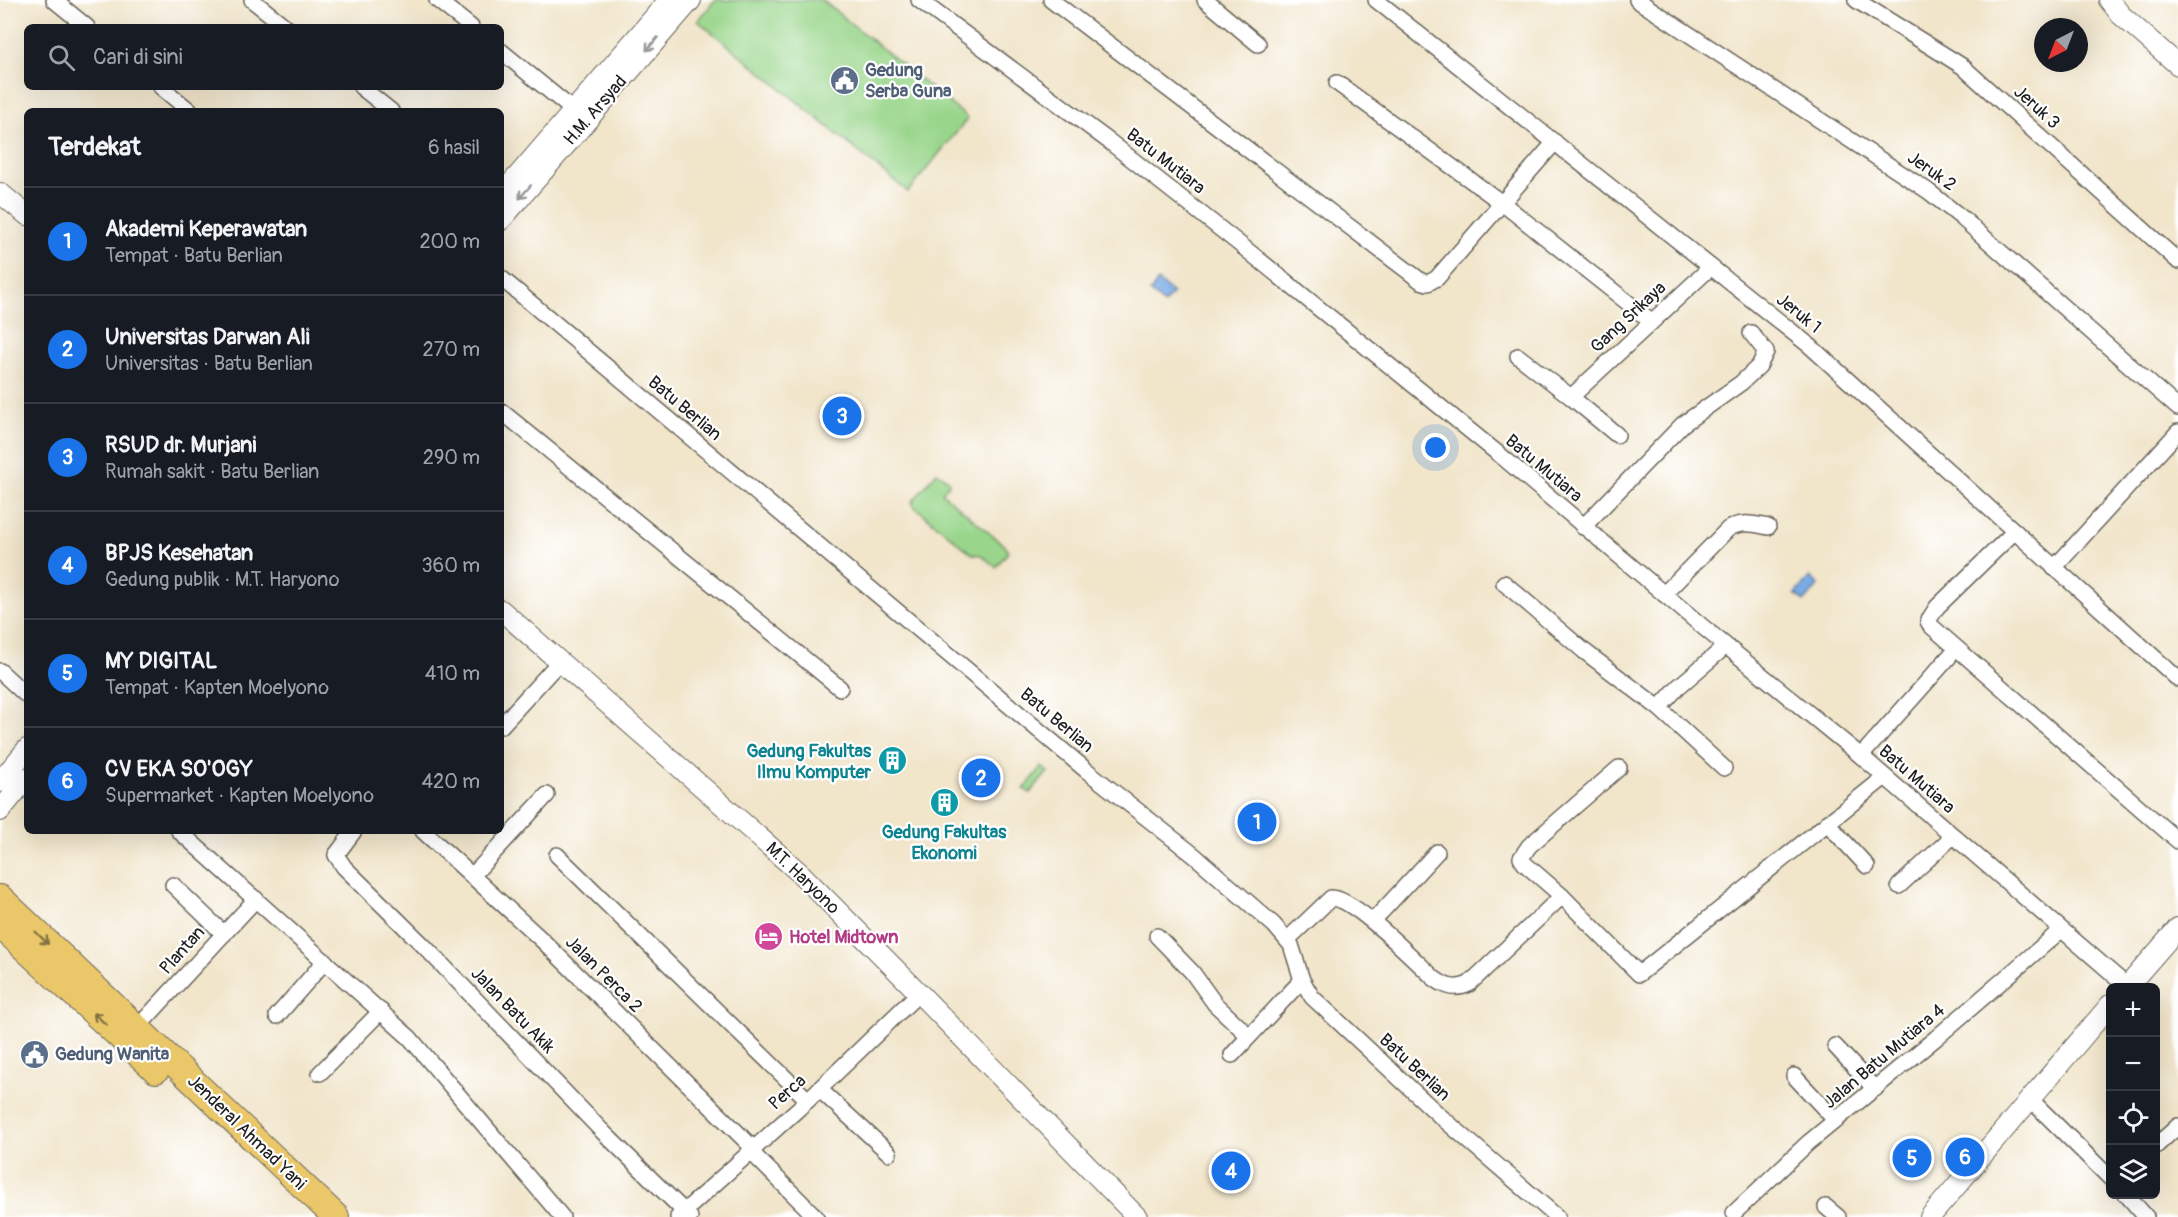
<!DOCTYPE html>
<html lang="id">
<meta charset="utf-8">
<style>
:root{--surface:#171b24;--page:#20242c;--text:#f1f3f6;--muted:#9ea1a6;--line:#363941;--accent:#1a73e8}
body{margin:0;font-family:Pangolin,sans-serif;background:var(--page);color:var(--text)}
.controls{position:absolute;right:18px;bottom:18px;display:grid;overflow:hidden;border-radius:9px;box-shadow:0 6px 24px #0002}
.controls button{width:54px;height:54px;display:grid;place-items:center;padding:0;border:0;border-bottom:2px solid var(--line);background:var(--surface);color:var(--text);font:30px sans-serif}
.compass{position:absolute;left:2034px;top:18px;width:54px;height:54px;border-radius:50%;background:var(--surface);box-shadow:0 6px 24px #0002;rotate:222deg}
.you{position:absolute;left:1436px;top:448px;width:21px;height:21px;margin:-15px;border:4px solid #fff;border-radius:50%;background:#1a73e8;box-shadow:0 0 0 9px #1a73e833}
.badge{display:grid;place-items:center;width:39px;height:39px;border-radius:50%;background:var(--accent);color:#fff;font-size:20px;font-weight:700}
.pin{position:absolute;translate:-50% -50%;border:3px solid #fff;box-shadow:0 2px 6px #0006}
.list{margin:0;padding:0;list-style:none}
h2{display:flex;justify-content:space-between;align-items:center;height:78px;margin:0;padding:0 24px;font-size:26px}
h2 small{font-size:20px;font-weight:400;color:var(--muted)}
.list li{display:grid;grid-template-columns:39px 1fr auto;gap:18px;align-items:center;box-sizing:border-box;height:108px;padding:0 24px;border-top:2px solid var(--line)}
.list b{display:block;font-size:22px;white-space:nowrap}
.list p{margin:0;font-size:20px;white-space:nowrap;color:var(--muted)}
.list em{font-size:20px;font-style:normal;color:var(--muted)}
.icon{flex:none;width:33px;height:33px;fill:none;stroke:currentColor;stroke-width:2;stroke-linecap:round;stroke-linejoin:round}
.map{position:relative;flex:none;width:2178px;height:1217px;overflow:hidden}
.search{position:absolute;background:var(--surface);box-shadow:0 6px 24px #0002;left:24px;top:24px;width:480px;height:66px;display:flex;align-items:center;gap:15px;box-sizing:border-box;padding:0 21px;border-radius:9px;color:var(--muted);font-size:22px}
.panel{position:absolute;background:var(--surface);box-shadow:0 6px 24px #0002;left:24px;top:108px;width:480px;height:726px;border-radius:9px}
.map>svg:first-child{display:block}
.green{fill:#99d68b;stroke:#5a7954;stroke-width:1.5}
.water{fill:#79abe5;stroke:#4a6480;stroke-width:1.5}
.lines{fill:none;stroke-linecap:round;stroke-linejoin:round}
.minor-casing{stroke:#676259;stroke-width:18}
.tertiary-casing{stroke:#676259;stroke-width:22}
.trunk-casing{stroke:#676259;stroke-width:28}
.minor{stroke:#fff;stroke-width:15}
.tertiary{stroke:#fff;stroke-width:20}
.trunk{stroke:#eac769;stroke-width:26}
.oneway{stroke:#999}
.oneway2{stroke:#837242}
.labels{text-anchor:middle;stroke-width:4.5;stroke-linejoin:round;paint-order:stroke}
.service-label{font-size:18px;font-weight:bold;fill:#4e5e75;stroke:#fff;text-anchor:start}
.street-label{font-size:18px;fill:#1c1c1c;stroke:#fff}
.culture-label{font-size:18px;font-weight:bold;fill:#0d838f;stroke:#fff;text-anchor:end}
.hotel-label{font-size:18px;font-weight:bold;fill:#b23c85;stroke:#fff;text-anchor:start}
</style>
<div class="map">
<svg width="2178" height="1217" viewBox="0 0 2178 1217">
<rect width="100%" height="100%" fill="#fff"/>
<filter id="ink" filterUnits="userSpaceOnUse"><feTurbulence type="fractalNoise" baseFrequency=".0167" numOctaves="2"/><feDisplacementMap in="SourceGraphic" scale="12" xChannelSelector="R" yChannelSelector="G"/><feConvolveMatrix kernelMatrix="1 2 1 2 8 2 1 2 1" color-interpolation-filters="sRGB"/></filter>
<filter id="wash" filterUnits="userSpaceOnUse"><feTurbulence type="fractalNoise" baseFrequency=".008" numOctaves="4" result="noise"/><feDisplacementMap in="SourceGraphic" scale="24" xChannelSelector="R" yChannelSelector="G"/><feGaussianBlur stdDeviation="1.35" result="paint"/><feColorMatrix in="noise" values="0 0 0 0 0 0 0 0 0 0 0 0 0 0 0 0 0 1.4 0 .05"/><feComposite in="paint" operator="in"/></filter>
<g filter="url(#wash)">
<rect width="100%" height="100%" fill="#f1e5ca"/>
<g class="green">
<polygon points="715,0 822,0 968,118 908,192 698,21"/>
<polygon points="937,472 948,480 949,484 942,493 1006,547 1008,552 996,567 981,555 972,554 915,507 912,502"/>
<polygon points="1042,767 1048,772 1030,793 1024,789"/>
</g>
<g class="water">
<polygon points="1158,281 1173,293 1164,304 1150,292"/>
<polygon points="1810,577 1819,585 1804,602 1795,594"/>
</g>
</g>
<g filter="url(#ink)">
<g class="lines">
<defs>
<g id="minor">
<polyline points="54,0 87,27"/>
<polyline points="252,0 286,27"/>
<polyline points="437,0 471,27"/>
<polyline points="919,0 1110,142 1237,242 1506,460 1703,627 1861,756 2127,986"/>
<polyline points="1051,0 1421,281 1428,283 1437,278 1555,142"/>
<polyline points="1205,0 1258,44"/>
<polyline points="1376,0 1810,346 2178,679"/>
<polyline points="1637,0 1928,191 1962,218 2178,408"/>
<polyline points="1856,0 1962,66 2178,261"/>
<polyline points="501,51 574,111"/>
<polyline points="1337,83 1502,203 1651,321"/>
<polyline points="161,87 190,111"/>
<polyline points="361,87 391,111"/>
<polyline points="501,278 1086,770 1195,856 1274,925 1291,945 1302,980 1312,997 1440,1116 1557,1217"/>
<polyline points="1518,356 1571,397 1617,435"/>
<polyline points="1571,397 1711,267"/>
<polyline points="501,411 840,688"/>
<polyline points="1583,527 1683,424 1741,383 1759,366 1766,352 1751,333"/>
<polyline points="2015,531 1937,607 1928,621 1930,625 2178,841"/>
<polyline points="2054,568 2178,432"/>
<polyline points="1504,583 1584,651 1659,708 1678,687 1726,646"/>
<path d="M1664 594 1728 529C1742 521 1753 524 1768 527"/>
<polyline points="0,671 27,696"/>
<polyline points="1659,708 1724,768"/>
<polyline points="501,726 560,661"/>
<polyline points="1861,756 1949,657"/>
<polyline points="1619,768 1529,846 1521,858 1525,864 1562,896 1639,974 1885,777"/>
<polyline points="1827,823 1867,866"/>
<polyline points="179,831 410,1038 562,1217"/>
<polyline points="354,831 336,855 344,867 424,946 602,1131 690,1217"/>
<polyline points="423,831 543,941 753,1148"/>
<polyline points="557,855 808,1100"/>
<polyline points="472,876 547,795"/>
<polyline points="173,885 224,934"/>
<polyline points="1899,886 1953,836"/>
<polyline points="1373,921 1437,852"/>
<polyline points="1157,936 1192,972 1215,1004 1249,1036"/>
<path d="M1288 939 1331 898C1354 897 1416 962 1435 979 1446 987 1456 990 1469 984L1562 896"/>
<polyline points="277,1016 325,961"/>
<polyline points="137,1028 256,899"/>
<polyline points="1835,1046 1875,1089"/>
<polyline points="1232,1055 1302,980"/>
<polyline points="320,1073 381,1011"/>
<polyline points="1794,1076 1836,1121"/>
<polyline points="819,1089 889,1153"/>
<polyline points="2031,1100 2110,1178"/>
<polyline points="2156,1146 2178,1126"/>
<polyline points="750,1151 816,1217"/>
<polyline points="2126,1194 2146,1217"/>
<polyline points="1826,1207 1838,1217"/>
<polyline points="1734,1213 1808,1143 1936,1038 2061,930"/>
<polyline points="678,1217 808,1100 919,993"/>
</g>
<g id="tertiary">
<polyline points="2109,0 2121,15 2178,65"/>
<polyline points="0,193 27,215"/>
<polyline points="501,195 669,0"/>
<polyline points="501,220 691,0"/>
<polyline points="501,610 801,874 919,993 1137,1217"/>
<polyline points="0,782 27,749"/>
<polyline points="0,811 27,778"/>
<polyline points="2126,988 2178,928"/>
<polyline points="1930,1217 2110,1005"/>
</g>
<g id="trunk">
<polyline points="0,898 336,1217"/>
<polyline points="0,925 156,1070"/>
</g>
</defs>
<use href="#minor" class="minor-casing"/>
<use href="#tertiary" class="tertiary-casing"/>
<use href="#trunk" class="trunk-casing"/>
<use href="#minor" class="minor"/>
<use href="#tertiary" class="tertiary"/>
<use href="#trunk" class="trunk"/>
</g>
<defs><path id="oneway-shaft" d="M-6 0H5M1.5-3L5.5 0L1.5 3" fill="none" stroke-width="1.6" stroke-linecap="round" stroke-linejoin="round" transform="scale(1.5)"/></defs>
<g class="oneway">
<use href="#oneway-shaft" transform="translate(652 44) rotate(131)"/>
<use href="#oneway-shaft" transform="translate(525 192) rotate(131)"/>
</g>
<g class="oneway2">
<use href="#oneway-shaft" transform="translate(42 938) rotate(44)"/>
<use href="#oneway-shaft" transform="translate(100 1019) rotate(-138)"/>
</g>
</g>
<defs>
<symbol id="civic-disc" viewBox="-11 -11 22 22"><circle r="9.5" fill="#5c6f8a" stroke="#fff"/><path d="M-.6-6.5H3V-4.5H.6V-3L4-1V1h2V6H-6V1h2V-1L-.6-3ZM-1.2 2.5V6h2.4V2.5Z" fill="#fff"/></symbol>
<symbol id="building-disc" viewBox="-11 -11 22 22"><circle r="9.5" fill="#0f9aa8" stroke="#fff"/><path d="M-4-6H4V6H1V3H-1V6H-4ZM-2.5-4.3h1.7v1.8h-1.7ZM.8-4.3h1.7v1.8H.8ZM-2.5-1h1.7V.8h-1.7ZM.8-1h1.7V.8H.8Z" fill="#fff"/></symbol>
<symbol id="hotel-disc" viewBox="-11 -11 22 22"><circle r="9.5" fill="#d1479c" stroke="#fff"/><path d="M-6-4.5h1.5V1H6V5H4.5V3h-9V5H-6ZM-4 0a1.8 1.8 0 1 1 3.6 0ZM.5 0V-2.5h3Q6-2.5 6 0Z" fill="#fff"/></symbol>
</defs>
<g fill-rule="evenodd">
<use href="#civic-disc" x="828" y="64" width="33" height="33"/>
<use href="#building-disc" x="876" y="744" width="33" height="33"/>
<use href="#building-disc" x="928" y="786" width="33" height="33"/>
<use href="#hotel-disc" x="752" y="920" width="33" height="33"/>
<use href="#civic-disc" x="18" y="1038" width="33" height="33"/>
</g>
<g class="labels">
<g class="service-label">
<text x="865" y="76">Gedung<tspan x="865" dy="21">Serba Guna</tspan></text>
<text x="55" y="1060">Gedung Wanita</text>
</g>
<g class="street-label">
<text transform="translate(2037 107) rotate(42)" y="6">Jeruk 3</text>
<text transform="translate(595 110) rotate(-49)" y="6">H.M. Arsyad</text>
<text transform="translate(1166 161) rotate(38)" y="6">Batu Mutiara</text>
<text transform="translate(1932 171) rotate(35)" y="6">Jeruk 2</text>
<text transform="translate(1799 313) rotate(39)" y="6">Jeruk 1</text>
<text transform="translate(1628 317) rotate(-43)" y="6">Gang Srikaya</text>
<text transform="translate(685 408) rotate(40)" y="6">Batu Berlian</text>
<text transform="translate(1544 468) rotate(40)" y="6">Batu Mutiara</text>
<text transform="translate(1057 720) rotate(40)" y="6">Batu Berlian</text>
<text transform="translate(1917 779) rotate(41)" y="6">Batu Mutiara</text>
<text transform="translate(803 878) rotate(44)" y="6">M.T. Haryono</text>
<text transform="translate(182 950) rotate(-48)" y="6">Plantan</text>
<text transform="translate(604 974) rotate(45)" y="6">Jalan Perca 2</text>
<text transform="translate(513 1010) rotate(46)" y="6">Jalan Batu Akik</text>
<text transform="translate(1884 1056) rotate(-40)" y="6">Jalan Batu Mutiara 4</text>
<text transform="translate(1415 1067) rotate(43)" y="6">Batu Berlian</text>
<text transform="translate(787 1092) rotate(-42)" y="6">Perca</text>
<text transform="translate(247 1132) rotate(44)" y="6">Jenderal Ahmad Yani</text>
</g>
<g class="culture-label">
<text x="871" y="757">Gedung Fakultas<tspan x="871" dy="21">Ilmu Komputer</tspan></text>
<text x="944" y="838" text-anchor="middle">Gedung Fakultas<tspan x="944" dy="21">Ekonomi</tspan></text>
</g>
<g class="hotel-label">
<text x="789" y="943">Hotel Midtown</text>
</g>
</g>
</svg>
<div class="controls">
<button>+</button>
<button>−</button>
<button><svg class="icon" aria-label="locate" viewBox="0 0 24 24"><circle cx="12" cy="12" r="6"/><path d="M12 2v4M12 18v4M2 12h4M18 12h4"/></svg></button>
<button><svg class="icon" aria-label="layers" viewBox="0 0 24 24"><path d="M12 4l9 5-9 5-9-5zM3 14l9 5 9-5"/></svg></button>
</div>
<svg class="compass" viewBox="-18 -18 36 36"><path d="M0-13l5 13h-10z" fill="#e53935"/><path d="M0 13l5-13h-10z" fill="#9ea1a6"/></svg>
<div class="you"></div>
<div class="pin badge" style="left:1257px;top:822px">1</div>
<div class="pin badge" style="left:981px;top:778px">2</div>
<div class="pin badge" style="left:842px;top:416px">3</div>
<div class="pin badge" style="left:1231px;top:1171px">4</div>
<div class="pin badge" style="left:1912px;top:1158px">5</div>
<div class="pin badge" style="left:1965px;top:1157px">6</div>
<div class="search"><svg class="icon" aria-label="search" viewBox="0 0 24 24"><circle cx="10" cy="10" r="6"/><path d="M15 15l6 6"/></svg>Cari di sini</div>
<section class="panel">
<h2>Terdekat<small>6 hasil</small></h2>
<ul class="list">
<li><span class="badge">1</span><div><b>Akademi Keperawatan</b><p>Tempat · Batu Berlian</p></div><em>200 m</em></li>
<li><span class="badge">2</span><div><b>Universitas Darwan Ali</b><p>Universitas · Batu Berlian</p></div><em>270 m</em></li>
<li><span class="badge">3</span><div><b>RSUD dr. Murjani</b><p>Rumah sakit · Batu Berlian</p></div><em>290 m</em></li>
<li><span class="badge">4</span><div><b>BPJS Kesehatan</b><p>Gedung publik · M.T. Haryono</p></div><em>360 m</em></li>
<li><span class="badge">5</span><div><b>MY DIGITAL</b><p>Tempat · Kapten Moelyono</p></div><em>410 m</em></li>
<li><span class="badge">6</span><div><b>CV EKA SO'OGY</b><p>Supermarket · Kapten Moelyono</p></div><em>420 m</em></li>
</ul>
</section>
</div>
